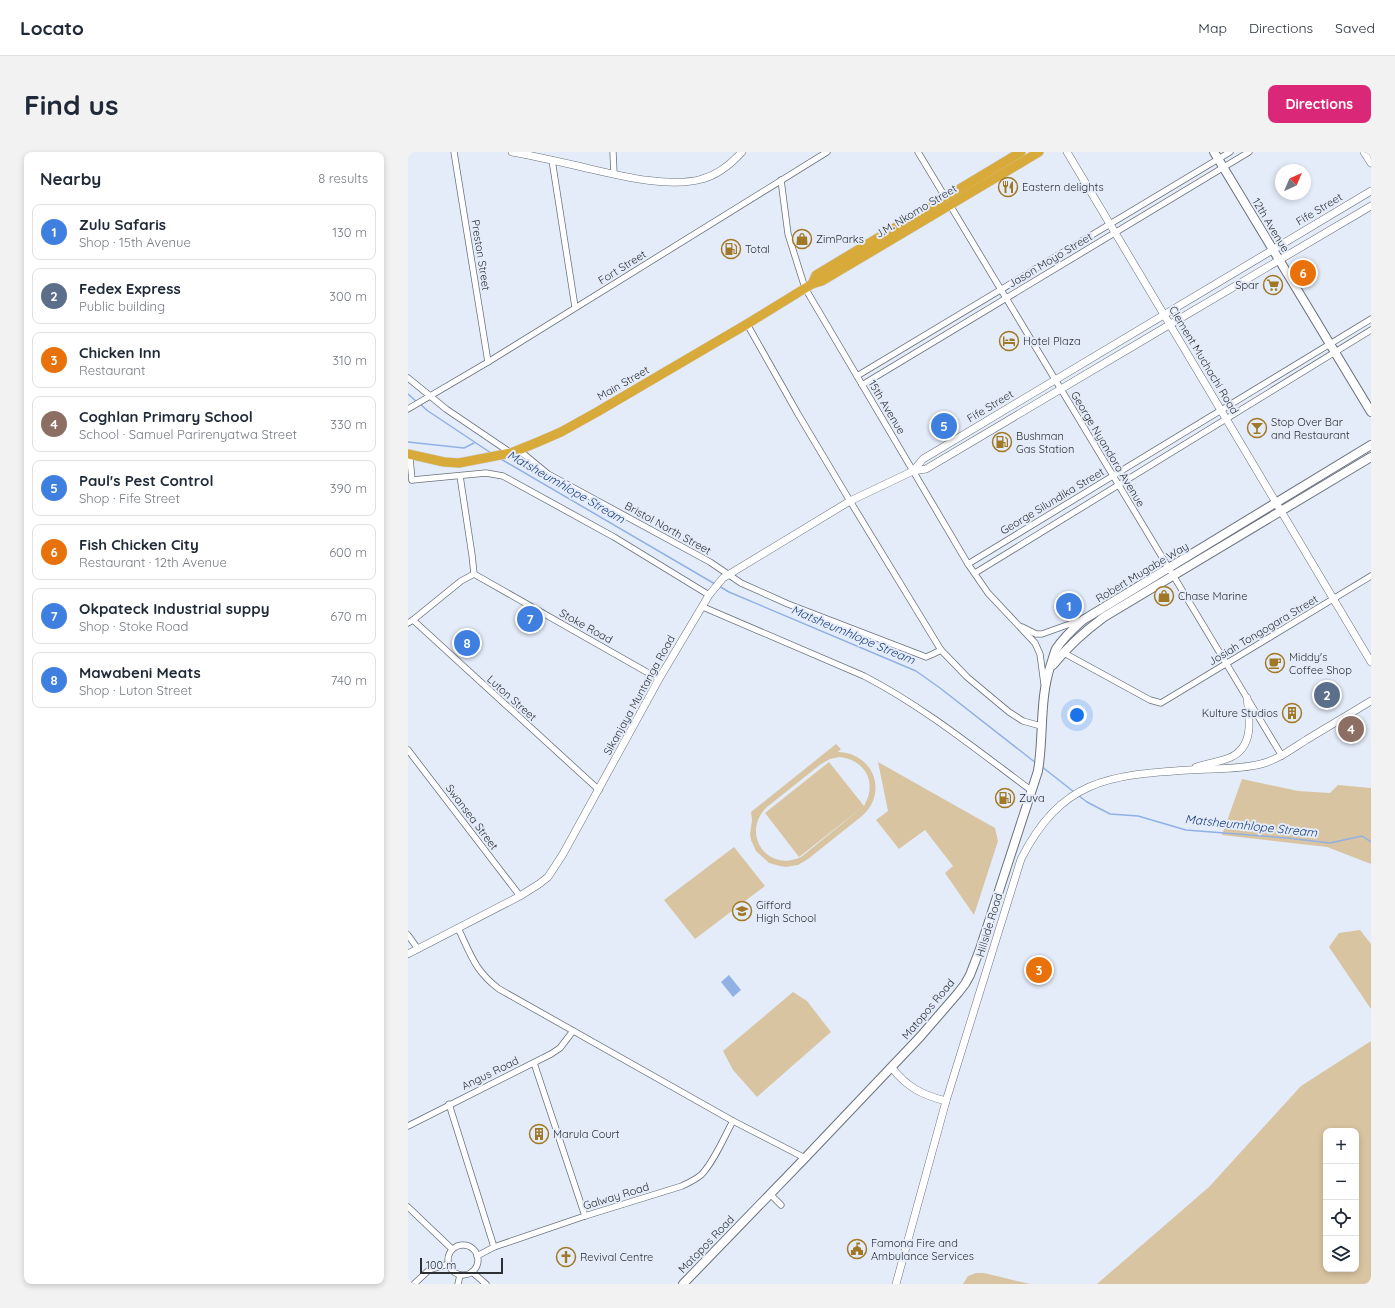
<!DOCTYPE html>
<meta charset="utf-8">
<style>
:root{--surface:#fff;--page:#f2f2f3;--text:#1f2937;--muted:#747a83;--line:#e0e1e3;--accent:#db2777}
body{margin:0;font-family:Quicksand,sans-serif;background:var(--page);color:var(--text)}
.controls{position:absolute;right:12px;bottom:12px;display:grid;overflow:hidden;border-radius:8px;box-shadow:0 2px 6px #0003}
.controls button{width:36px;height:36px;display:grid;place-items:center;padding:0;border:0;border-bottom:1px solid var(--line);background:var(--surface);color:var(--text);font:20px sans-serif}
.compass{position:absolute;left:867px;top:12px;width:36px;height:36px;border-radius:50%;background:var(--surface);box-shadow:0 2px 6px #0003;rotate:44deg}
.scale{position:absolute;left:12px;bottom:10px;width:83px;box-sizing:border-box;padding-left:4px;border:2px solid #2d3035;border-top:0;font-size:11px;line-height:14px;white-space:nowrap;color:#2d3035;-webkit-text-stroke:3px #e4ecf9;paint-order:stroke}
.you{position:absolute;left:669px;top:563px;width:14px;height:14px;margin:-10px;border:3px solid #fff;border-radius:50%;background:#1a73e8;box-shadow:0 0 0 6px #1a73e833}
.badge{display:grid;place-items:center;width:26px;height:26px;border-radius:50%;background:var(--accent);color:#fff;font-size:13px;font-weight:700}
.pin{position:absolute;translate:-50% -50%;border:2px solid #fff;box-shadow:0 1px 4px #0006}
.list{margin:0;padding:0;list-style:none}
h2{display:flex;justify-content:space-between;align-items:center;height:52px;margin:0;padding:0 16px;font-size:17px}
h2 small{font-size:13px;font-weight:400;color:var(--muted)}
.list li{display:grid;grid-template-columns:26px 1fr auto;gap:12px;align-items:center;box-sizing:border-box;height:56px;margin:0 8px 8px;padding:0 8px;border:1px solid var(--line);border-radius:8px}
.list b{display:block;font-size:15px;white-space:nowrap}
.list p{margin:0;font-size:13px;white-space:nowrap;color:var(--muted)}
.list em{font-size:13px;font-style:normal;color:var(--muted)}
.icon{flex:none;width:22px;height:22px;fill:none;stroke:currentColor;stroke-width:2;stroke-linecap:round;stroke-linejoin:round}
.map{position:relative;flex:none;width:963px;height:1132px;overflow:hidden;border-radius:8px}
header{display:flex;align-items:center;gap:24px;box-sizing:border-box;height:56px;padding:0 20px;background:var(--surface);border-bottom:1px solid var(--line)}
header strong{font-size:19px}
nav{display:flex;gap:22px;margin-inline-start:auto;font-size:14px}
.intro{display:flex;align-items:center;justify-content:space-between;box-sizing:border-box;height:96px;padding:0 24px}
h1{margin:0;font-size:28px}
.button{padding:10px 18px;border-radius:8px;background:var(--accent);color:#fff;font-size:14px;font-weight:700}
main{display:flex;gap:24px;padding:0 24px}
aside{flex:1;background:var(--surface);border-radius:8px;box-shadow:0 2px 6px #0003}
.map>svg:first-child{display:block}
.green{fill:#d9c4a1;fill-rule:evenodd}
.water{fill:#91b0e4}
.lines{fill:none;stroke-linecap:round;stroke-linejoin:round}
.stream{stroke:#91b0e4;stroke-width:1.5}
.minor-casing{stroke:#6a717c;stroke-width:7}
.tertiary-casing{stroke:#6a717c;stroke-width:8}
.secondary-casing{stroke:#6a717c;stroke-width:10}
.trunk-casing{stroke:#cdcdcf;stroke-width:10}
.minor{stroke:#fff;stroke-width:5.5}
.tertiary{stroke:#fff;stroke-width:7}
.secondary{stroke:#fff;stroke-width:8}
.trunk{stroke:#d8aa3a;stroke-width:9}
.labels{text-anchor:middle;stroke-width:4;stroke-linejoin:round;paint-order:stroke}
.poi-label{font-size:11px;fill:#2d3035;stroke:#e4ecf9;text-anchor:start}
.street-label{font-size:11px;fill:#2d3035;stroke:#e4ecf9}
.water-label{font-size:12px;font-style:italic;fill:#1b3e7c;stroke:#e4ecf9}
</style>
<header>
<strong>Locato</strong>
<nav><a>Map</a><a>Directions</a><a>Saved</a></nav>
</header>
<div class="intro"><h1>Find us</h1><a class="button">Directions</a></div>
<main>
<aside>
<h2>Nearby<small>8 results</small></h2>
<ul class="list">
<li><span class="badge" style="background:#3f7fe0">1</span><div><b>Zulu Safaris</b><p>Shop · 15th Avenue</p></div><em>130 m</em></li>
<li><span class="badge" style="background:#5c6f8a">2</span><div><b>Fedex Express</b><p>Public building</p></div><em>300 m</em></li>
<li><span class="badge" style="background:#e8710a">3</span><div><b>Chicken Inn</b><p>Restaurant</p></div><em>310 m</em></li>
<li><span class="badge" style="background:#8d6e63">4</span><div><b>Coghlan Primary School</b><p>School · Samuel Parirenyatwa Street</p></div><em>330 m</em></li>
<li><span class="badge" style="background:#3f7fe0">5</span><div><b>Paul's Pest Control</b><p>Shop · Fife Street</p></div><em>390 m</em></li>
<li><span class="badge" style="background:#e8710a">6</span><div><b>Fish Chicken City</b><p>Restaurant · 12th Avenue</p></div><em>600 m</em></li>
<li><span class="badge" style="background:#3f7fe0">7</span><div><b>Okpateck Industrial suppy</b><p>Shop · Stoke Road</p></div><em>670 m</em></li>
<li><span class="badge" style="background:#3f7fe0">8</span><div><b>Mawabeni Meats</b><p>Shop · Luton Street</p></div><em>740 m</em></li>
</ul>
</aside>
<div class="map">
<svg width="963" height="1132" viewBox="0 0 963 1132">
<rect width="100%" height="100%" fill="#e4ecf9"/>
<g class="green">
<path d="M428 592 433 597 430 600C465 601 481 640 454 664L400 707 390 713 378 715 372 714 361 711 348 699 343 688 342 682 344 668 343 660ZM432 605C457 608 469 630 457 652L456 654 421 610 357 661 391 705 456 654 393 705C359 721 332 681 359 655L413 612 422 607Z"/>
<polygon points="470,610 587,676 590,689 566,763 537,721 545,714 517,678 491,697 468,668 480,659"/>
<polygon points="834,627 890,639 922,641 930,633 963,636 963,712 919,695 814,683"/>
<polygon points="326,695 357,734 287,787 256,748"/>
<polygon points="952,778 963,792 963,857 921,795 931,781"/>
<polygon points="385,840 399,849 423,880 349,945 325,918 315,899"/>
<path d="M963 889V1132H689L801 1035 893 934ZM918 979H948V1117H918Z"/>
<polygon points="568,1121 576,1121 622,1132 555,1132 560,1124"/>
</g>
<polygon class="water" points="321,823 333,838 325,845 313,830"/>
<g class="lines">
<g class="stream">
<polyline points="0,242 9,250"/>
<polyline points="12,252 20,259 83,301"/>
<polyline points="0,290 56,296 66,291"/>
<polyline points="93,307 307,432"/>
<polyline points="311,434 321,440 508,519 532,536 628,611"/>
<polyline points="633,614 666,640"/>
<polyline points="671,644 679,650 702,662 730,664 778,678 879,686 922,691 954,684 963,690"/>
</g>
<defs>
<g id="minor">
<polyline points="46,0 80,210"/>
<polyline points="205,0 206,22"/>
<polyline points="510,0 874,604"/>
<polyline points="144,8 167,155"/>
<polyline points="373,28 380,82 397,136 560,412 580,441 627,491 632,502 636,532"/>
<polyline points="339,172 390,262 442,349 533,498 559,525 601,560 615,569 633,574"/>
<polyline points="449,224 822,0"/>
<polyline points="0,226 38,257 103,301"/>
<polyline points="454,233 841,0"/>
<polyline points="0,257 80,210 419,0"/>
<polyline points="109,299 117,303 140,322 302,410 333,431 380,452 518,505 525,502 533,498"/>
<polyline points="2,307 4,328"/>
<polyline points="52,324 64,403 66,422"/>
<polyline points="4,328 78,321 95,324 206,385 301,443"/>
<polyline points="560,412 963,167"/>
<polyline points="567,421 963,178"/>
<path d="M295 455 456 524C516 555 570 599 624 639"/>
<polyline points="5,468 191,638"/>
<polyline points="0,471 5,468 53,429 66,422 251,527"/>
<polyline points="614,475 628,482 634,482 673,468"/>
<polyline points="656,501 742,548 753,551 963,424"/>
<polyline points="0,598 112,744"/>
<path d="M50 776C63 803 67 819 91 837L325 969 397 1006"/>
<polyline points="0,783 10,797"/>
<polyline points="126,911 177,1064"/>
<polyline points="41,952 86,1095"/>
<polyline points="0,974 143,902 152,896 165,879"/>
<polyline points="362,1042 373,1053"/>
<polyline points="0,1055 44,1097"/>
<circle cx="55" cy="1108" r="15"/>
<path d="M69 1104 86 1095 177 1064 274 1034C280 1031 287 1028 293 1023 306 1010 316 985 325 969"/>
<polyline points="64,1120 78,1132"/>
<polyline points="6,1132 21,1118 40,1112"/>
<polyline points="50,1132 52,1123"/>
</g>
<g id="tertiary">
<path d="M104 0C126 4 148 9 170 14 205 22 259 37 294 27 310 23 323 12 334 0"/>
<polyline points="659,0 963,510"/>
<polyline points="956,0 963,11"/>
<polyline points="505,319 515,307 963,39"/>
<path d="M788 615C798 612 810 610 821 606 846 596 842 568 839 546"/>
<polyline points="0,802 112,744 131,732 140,725 155,702 251,527 301,443 315,426 442,349 505,319 518,317 761,173 963,54"/>
<path d="M484 916C499 935 514 943 538 949"/>
<path d="M488 1132 538 949 613 707C653 628 700 623 781 618 805 616 829 618 853 612 869 608 884 597 898 588 920 575 941 562 963 549"/>
</g>
<g id="secondary">
<polyline points="806,0 963,260"/>
<path d="M645 513C660 494 677 479 696 465L963 305"/>
<path d="M275 1132 397 1006 512 885 550 841 557 832 562 823 572 797 630 619C636 583 631 547 643 512 645 507 646 501 648 497 655 486 666 476 675 468L963 293"/>
</g>
<g id="trunk">
<polyline points="404,132 408,123 613,0"/>
<polyline points="0,302 36,310 51,311 103,301 130,290 153,280 189,260 339,172 404,132 414,129 631,0"/>
</g>
</defs>
<use href="#minor" class="minor-casing"/>
<use href="#tertiary" class="tertiary-casing"/>
<use href="#secondary" class="secondary-casing"/>
<use href="#trunk" class="trunk-casing"/>
<use href="#minor" class="minor"/>
<use href="#tertiary" class="tertiary"/>
<use href="#secondary" class="secondary"/>
<use href="#trunk" class="trunk"/>
</g>
<defs>
<symbol id="restaurant-ring" viewBox="-11 -11 22 22"><circle r="9.5" fill="#e4ecf9" stroke="#a17826" stroke-width="1.5"/><path d="M-5-6h1v4h1v-4h1v4h1v-4h1v5L-1.5 .5V6h-2V.5L-5-1ZM5-6V6H3V1.5H1.5Q1.5-4 5-6Z" fill="#a17826"/></symbol>
<symbol id="shop-ring" viewBox="-11 -11 22 22"><circle r="9.5" fill="#e4ecf9" stroke="#a17826" stroke-width="1.5"/><path d="M-5-2.5h2.3a2.7 3.5 0 0 1 5.4 0H5L5.5 6h-11ZM-1.5-2.5h3a1.5 2.3 0 0 0-3 0Z" fill="#a17826"/></symbol>
<symbol id="fuel-ring" viewBox="-11 -11 22 22"><circle r="9.5" fill="#e4ecf9" stroke="#a17826" stroke-width="1.5"/><path d="M-5.5-6h7V0h2V4h1.3V-2.5L3-4.5l.8-.8L6-3V5H2.5V1h-1V6h-7ZM-4.2-4.7v3.2H.2V-4.7Z" fill="#a17826"/></symbol>
<symbol id="supermarket-ring" viewBox="-11 -11 22 22"><circle r="9.5" fill="#e4ecf9" stroke="#a17826" stroke-width="1.5"/><path d="M-6-5.5h2.5l.6 2H6L4.5 2H-2.5L-4.4-4H-6ZM-1.5 3.2a1.3 1.3 0 1 0 .1 0ZM3 3.2a1.3 1.3 0 1 0 .1 0Z" fill="#a17826"/></symbol>
<symbol id="hotel-ring" viewBox="-11 -11 22 22"><circle r="9.5" fill="#e4ecf9" stroke="#a17826" stroke-width="1.5"/><path d="M-6-4.5h1.5V1H6V5H4.5V3h-9V5H-6ZM-4 0a1.8 1.8 0 1 1 3.6 0ZM.5 0V-2.5h3Q6-2.5 6 0Z" fill="#a17826"/></symbol>
<symbol id="bar-ring" viewBox="-11 -11 22 22"><circle r="9.5" fill="#e4ecf9" stroke="#a17826" stroke-width="1.5"/><path d="M-6-5H6L.8 .8V4.5H3.5V6h-7V4.5H-.8V.8Z" fill="#a17826"/></symbol>
<symbol id="cafe-ring" viewBox="-11 -11 22 22"><circle r="9.5" fill="#e4ecf9" stroke="#a17826" stroke-width="1.5"/><path d="M-5.5-4.5H6V0H3Q3 3.5 0 3.5H-2.5Q-5.5 3.5-5.5 0ZM3-3.2v2h1.7v-2ZM-6 4.5H4V6H-6Z" fill="#a17826"/></symbol>
<symbol id="building-ring" viewBox="-11 -11 22 22"><circle r="9.5" fill="#e4ecf9" stroke="#a17826" stroke-width="1.5"/><path d="M-4-6H4V6H1V3H-1V6H-4ZM-2.5-4.3h1.7v1.8h-1.7ZM.8-4.3h1.7v1.8H.8ZM-2.5-1h1.7V.8h-1.7ZM.8-1h1.7V.8H.8Z" fill="#a17826"/></symbol>
<symbol id="school-ring" viewBox="-11 -11 22 22"><circle r="9.5" fill="#e4ecf9" stroke="#a17826" stroke-width="1.5"/><path d="M0-5L7-2L0 1L-7-2ZM-4 1L0 2.5L4 1V4Q0 6-4 4Z" fill="#a17826"/></symbol>
<symbol id="civic-ring" viewBox="-11 -11 22 22"><circle r="9.5" fill="#e4ecf9" stroke="#a17826" stroke-width="1.5"/><path d="M-.6-6.5H3V-4.5H.6V-3L4-1V1h2V6H-6V1h2V-1L-.6-3ZM-1.2 2.5V6h2.4V2.5Z" fill="#a17826"/></symbol>
<symbol id="church-ring" viewBox="-11 -11 22 22"><circle r="9.5" fill="#e4ecf9" stroke="#a17826" stroke-width="1.5"/><path d="M-1.2-6h2.4v3.5h3.3v2.4h-3.3V6h-2.4V-.1h-3.3v-2.4h3.3Z" fill="#a17826"/></symbol>
</defs>
<g fill-rule="evenodd">
<use href="#restaurant-ring" x="589" y="24" width="22" height="22"/>
<use href="#shop-ring" x="383" y="76" width="22" height="22"/>
<use href="#fuel-ring" x="312" y="86" width="22" height="22"/>
<use href="#supermarket-ring" x="854" y="122" width="22" height="22"/>
<use href="#hotel-ring" x="590" y="178" width="22" height="22"/>
<use href="#bar-ring" x="838" y="265" width="22" height="22"/>
<use href="#fuel-ring" x="583" y="279" width="22" height="22"/>
<use href="#shop-ring" x="745" y="433" width="22" height="22"/>
<use href="#cafe-ring" x="856" y="500" width="22" height="22"/>
<use href="#building-ring" x="873" y="550" width="22" height="22"/>
<use href="#fuel-ring" x="586" y="635" width="22" height="22"/>
<use href="#school-ring" x="323" y="748" width="22" height="22"/>
<use href="#building-ring" x="120" y="971" width="22" height="22"/>
<use href="#civic-ring" x="438" y="1086" width="22" height="22"/>
<use href="#church-ring" x="147" y="1094" width="22" height="22"/>
</g>
<g class="labels">
<g class="poi-label">
<text x="614" y="39">Eastern delights</text>
<text x="408" y="91">ZimParks</text>
<text x="337" y="101">Total</text>
<text x="851" y="137" text-anchor="end">Spar</text>
<text x="615" y="193">Hotel Plaza</text>
<text x="863" y="274">Stop Over Bar<tspan x="863" dy="13">and Restaurant</tspan></text>
<text x="608" y="288">Bushman<tspan x="608" dy="13">Gas Station</tspan></text>
<text x="770" y="448">Chase Marine</text>
<text x="881" y="509">Middy's<tspan x="881" dy="13">Coffee Shop</tspan></text>
<text x="870" y="565" text-anchor="end">Kulture Studios</text>
<text x="611" y="650">Zuva</text>
<text x="348" y="757">Gifford<tspan x="348" dy="13">High School</tspan></text>
<text x="145" y="986">Marula Court</text>
<text x="463" y="1095">Famona Fire and<tspan x="463" dy="13">Ambulance Services</tspan></text>
<text x="172" y="1109">Revival Centre</text>
</g>
<g class="street-label">
<text transform="translate(911 57) rotate(-31)" y="4">Fife Street</text>
<text transform="translate(508 59) rotate(-31)" y="4">J.M. Nkomo Street</text>
<text transform="translate(863 73) rotate(59)" y="4">12th Avenue</text>
<text transform="translate(73 103) rotate(81)" y="4">Preston Street</text>
<text transform="translate(642 108) rotate(-31)" y="4">Jason Moyo Street</text>
<text transform="translate(214 115) rotate(-32)" y="4">Fort Street</text>
<text transform="translate(796 208) rotate(59)" y="4">Clement Muchachi Road</text>
<text transform="translate(215 231) rotate(-30)" y="4">Main Street</text>
<text transform="translate(582 254) rotate(-31)" y="4">Fife Street</text>
<text transform="translate(479 255) rotate(59)" y="4">15th Avenue</text>
<text transform="translate(700 297) rotate(59)" y="4">George Nyandoro Avenue</text>
<text transform="translate(644 349) rotate(-31)" y="4">George Silundika Street</text>
<text transform="translate(260 376) rotate(29)" y="4">Bristol North Street</text>
<text transform="translate(734 420) rotate(-31)" y="4">Robert Mugabe Way</text>
<text transform="translate(178 474) rotate(29)" y="4">Stoke Road</text>
<text transform="translate(855 478) rotate(-31)" y="4">Josiah Tongogara Street</text>
<text transform="translate(231 543) rotate(-61)" y="4">Sikanjaya Muntanga Road</text>
<text transform="translate(104 546) rotate(42)" y="4">Luton Street</text>
<text transform="translate(64 665) rotate(53)" y="4">Swansea Street</text>
<text transform="translate(581 773) rotate(-73)" y="4">Hillside Road</text>
<text transform="translate(520 857) rotate(-50)" y="4">Matopos Road</text>
<text transform="translate(82 921) rotate(-26)" y="4">Angus Road</text>
<text transform="translate(208 1044) rotate(-17)" y="4">Galway Road</text>
<text transform="translate(298 1092) rotate(-46)" y="4">Matopos Road</text>
</g>
<g class="water-label">
<text transform="translate(158 335) rotate(30)" y="4">Matsheumhlope Stream</text>
<text transform="translate(445 483) rotate(23)" y="4">Matsheumhlope Stream</text>
<text transform="translate(843 674) rotate(6)" y="4">Matsheumhlope Stream</text>
</g>
</g>
</svg>
<div class="controls">
<button>+</button>
<button>−</button>
<button><svg class="icon" aria-label="locate" viewBox="0 0 24 24"><circle cx="12" cy="12" r="6"/><path d="M12 2v4M12 18v4M2 12h4M18 12h4"/></svg></button>
<button><svg class="icon" aria-label="layers" viewBox="0 0 24 24"><path d="M12 4l9 5-9 5-9-5zM3 14l9 5 9-5"/></svg></button>
</div>
<svg class="compass" viewBox="-18 -18 36 36"><path d="M0-13l5 13h-10z" fill="#e53935"/><path d="M0 13l5-13h-10z" fill="#747a83"/></svg>
<div class="scale">100 m</div>
<div class="you"></div>
<div class="pin badge" style="left:661px;top:454px;background:#3f7fe0">1</div>
<div class="pin badge" style="left:919px;top:543px;background:#5c6f8a">2</div>
<div class="pin badge" style="left:631px;top:818px;background:#e8710a">3</div>
<div class="pin badge" style="left:943px;top:577px;background:#8d6e63">4</div>
<div class="pin badge" style="left:536px;top:274px;background:#3f7fe0">5</div>
<div class="pin badge" style="left:895px;top:121px;background:#e8710a">6</div>
<div class="pin badge" style="left:122px;top:467px;background:#3f7fe0">7</div>
<div class="pin badge" style="left:59px;top:491px;background:#3f7fe0">8</div>
</div>
</main>
